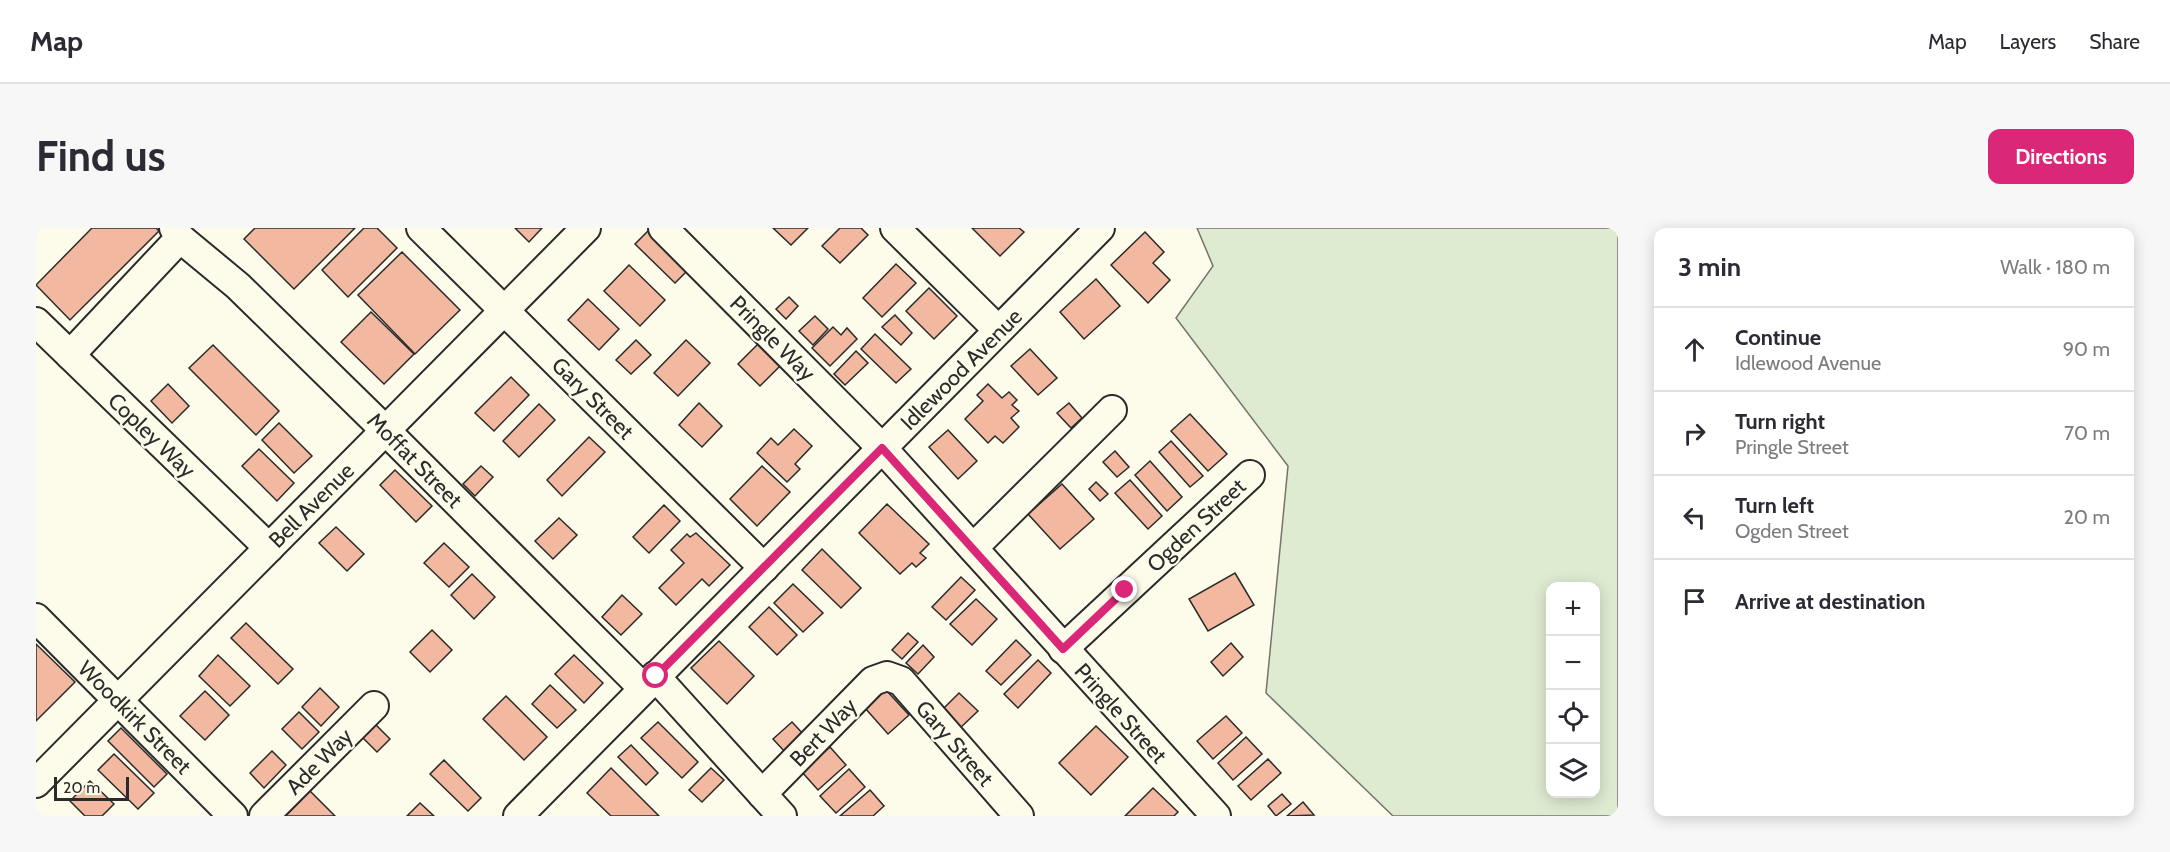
<!DOCTYPE html>
<meta charset="utf-8">
<style>
:root{--surface:#fff;--page:#f7f7f7;--text:#2b2b33;--muted:#7c7c81;--line:#e1e1e2;--accent:#db2777}
body{margin:0;font-family:Cabin,sans-serif;background:var(--page);color:var(--text)}
.controls{position:absolute;right:18px;bottom:18px;display:grid;overflow:hidden;border-radius:12px;box-shadow:0 3px 15px #0003}
.controls button{width:54px;height:54px;display:grid;place-items:center;padding:0;border:0;border-bottom:2px solid var(--line);background:var(--surface);color:var(--text);font:30px sans-serif}
.scale{position:absolute;left:18px;bottom:15px;width:75px;box-sizing:border-box;padding-left:6px;border:3px solid #2b2b2b;border-top:0;font-size:16px;line-height:21px;white-space:nowrap;color:#2b2b2b;-webkit-text-stroke:4px #fdfbea;paint-order:stroke}
.stop{position:absolute;width:18px;height:18px;margin:-14px;border:4px solid #db2777;border-radius:50%;background:#fff}
.stop.end{background:#db2777;border-color:#fff;box-shadow:0 2px 6px #0008}
.list{margin:0;padding:0;list-style:none}
h2{display:flex;justify-content:space-between;align-items:center;height:78px;margin:0;padding:0 24px;font-size:26px}
h2 small{font-size:20px;font-weight:400;color:var(--muted)}
.list li{display:grid;grid-template-columns:39px 1fr auto;gap:18px;align-items:center;box-sizing:border-box;height:84px;padding:0 24px;border-top:2px solid var(--line)}
.list b{display:block;font-size:22px;white-space:nowrap}
.list p{margin:0;font-size:20px;white-space:nowrap;color:var(--muted)}
.list em{font-size:20px;font-style:normal;color:var(--muted)}
.icon{flex:none;width:33px;height:33px;fill:none;stroke:currentColor;stroke-width:2;stroke-linecap:round;stroke-linejoin:round}
.map{position:relative;flex:none;width:1582px;height:588px;overflow:hidden;border-radius:12px}
header{display:flex;align-items:center;gap:36px;box-sizing:border-box;height:84px;padding:0 30px;background:var(--surface);border-bottom:2px solid var(--line)}
header strong{font-size:28px}
nav{display:flex;gap:33px;margin-inline-start:auto;font-size:21px}
.intro{display:flex;align-items:center;justify-content:space-between;box-sizing:border-box;height:144px;padding:0 36px}
h1{margin:0;font-size:42px}
.button{padding:15px 27px;border-radius:12px;background:var(--accent);color:#fff;font-size:21px;font-weight:700}
main{display:flex;gap:36px;padding:0 36px}
aside{flex:1;background:var(--surface);border-radius:12px;box-shadow:0 3px 15px #0003}
.map>svg:first-child{display:block}
.green{fill:#deebd1;stroke:#74746e;stroke-width:1.5;fill-rule:evenodd}
.building{fill:#f2b8a0;stroke:#2b2b2b;stroke-width:1.5}
.lines{fill:none;stroke-linecap:round;stroke-linejoin:round}
.minor-casing{stroke:#2b2b2b;stroke-width:32}
.minor{stroke:#fdfbea;stroke-width:28}
.route{stroke:#db2777;stroke-width:8}
.labels{text-anchor:middle;stroke-width:4.5;stroke-linejoin:round;paint-order:stroke}
.street-label{font-size:22px;fill:#2b2b2b;stroke:#fdfbea}
</style>
<header>
<strong>Map</strong>
<nav><a>Map</a><a>Layers</a><a>Share</a></nav>
</header>
<div class="intro"><h1>Find us</h1><a class="button">Directions</a></div>
<main>
<div class="map">
<svg width="1582" height="588" viewBox="0 0 1582 588">
<rect width="100%" height="100%" fill="#fdfbea"/>
<path class="green" d="M1161 0H1582V588H1357L1230 465 1252 238 1140 90 1177 38ZM1514 358H1560V566H1514Z"/>
<g class="building">
<polygon points="56,0 120,0 123,3 34,92 0,57"/>
<polygon points="219,0 319,0 258,61 208,11"/>
<polygon points="328,0 341,0 361,20 312,69 286,42"/>
<polygon points="479,0 506,0 493,14"/>
<polygon points="615,0 656,38 639,55 599,16"/>
<polygon points="737,0 772,0 755,17"/>
<polygon points="804,0 825,0 832,7 804,35 786,18"/>
<polygon points="936,0 983,0 988,4 964,28"/>
<polygon points="1109,4 1128,24 1117,35 1134,52 1112,75 1075,37"/>
<polygon points="366,24 424,82 379,126 322,67"/>
<polygon points="860,36 880,55 846,89 827,70"/>
<polygon points="593,37 629,72 604,98 568,63"/>
<polygon points="1060,51 1084,78 1048,111 1024,84"/>
<polygon points="893,60 921,88 898,111 870,83"/>
<polygon points="753,69 762,78 750,91 740,81"/>
<polygon points="552,71 583,101 563,122 532,92"/>
<polygon points="335,84 378,126 348,156 305,114"/>
<polygon points="859,87 876,105 865,117 846,99"/>
<polygon points="779,88 792,101 777,117 763,103"/>
<polygon points="797,99 805,107 811,100 821,111 794,138 776,120"/>
<polygon points="839,106 875,141 860,155 825,121"/>
<polygon points="600,112 615,127 595,146 580,132"/>
<polygon points="650,112 674,135 642,168 618,145"/>
<polygon points="726,112 748,134 724,158 702,136"/>
<polygon points="177,117 243,183 220,207 153,140"/>
<polygon points="994,121 1021,150 1002,167 975,138"/>
<polygon points="820,123 832,135 809,157 798,146"/>
<polygon points="475,149 493,167 458,203 439,185"/>
<polygon points="132,156 153,178 136,195 115,173"/>
<polygon points="952,156 966,170 973,164 981,172 976,177 983,183 975,190 983,199 967,215 959,208 952,215 929,191 947,173 941,167"/>
<polygon points="663,175 686,198 666,219 643,197"/>
<polygon points="1033,175 1046,190 1035,200 1021,185"/>
<polygon points="503,176 519,192 483,229 467,213"/>
<polygon points="1154,186 1191,226 1172,243 1135,203"/>
<polygon points="243,195 276,228 258,245 226,212"/>
<polygon points="758,201 776,218 759,236 764,241 751,254 721,225 735,210 742,217"/>
<polygon points="912,202 941,233 922,251 893,219"/>
<polygon points="553,209 569,224 526,268 511,252"/>
<polygon points="1135,213 1167,248 1154,259 1123,224"/>
<polygon points="223,221 258,255 241,273 206,238"/>
<polygon points="1079,223 1093,239 1081,249 1067,234"/>
<polygon points="1114,233 1146,269 1131,283 1099,247"/>
<polygon points="445,238 457,249 439,268 427,256"/>
<polygon points="726,238 754,264 721,298 694,271"/>
<polygon points="359,242 396,278 380,294 344,257"/>
<polygon points="1094,252 1126,288 1112,301 1079,265"/>
<polygon points="1060,254 1072,266 1064,273 1053,261"/>
<polygon points="1026,256 1058,291 1024,321 992,286"/>
<polygon points="851,276 893,316 884,325 890,330 880,339 876,335 864,346 823,305"/>
<polygon points="628,277 644,293 613,325 597,309"/>
<polygon points="523,290 541,307 517,331 499,313"/>
<polygon points="300,299 328,326 311,343 283,315"/>
<polygon points="660,305 694,337 673,358 666,351 640,377 623,360 648,335 635,322 651,306 654,309"/>
<polygon points="408,315 433,339 413,359 388,335"/>
<polygon points="786,321 825,360 805,380 766,342"/>
<polygon points="1199,345 1218,377 1172,403 1153,371"/>
<polygon points="436,346 459,369 438,391 415,367"/>
<polygon points="925,349 939,362 910,392 896,379"/>
<polygon points="757,356 787,385 767,404 738,375"/>
<polygon points="586,367 606,386 585,407 566,389"/>
<polygon points="940,371 961,391 936,417 914,396"/>
<polygon points="733,379 761,407 741,427 713,399"/>
<polygon points="210,395 257,441 242,456 195,410"/>
<polygon points="396,402 416,422 394,444 374,424"/>
<polygon points="872,405 882,414 866,431 856,422"/>
<polygon points="980,412 995,427 965,457 950,443"/>
<polygon points="683,413 718,448 691,476 655,440"/>
<polygon points="1195,415 1207,429 1187,448 1175,434"/>
<polygon points="0,416 39,454 0,493"/>
<polygon points="887,417 898,429 882,446 870,435"/>
<polygon points="182,427 214,458 194,478 163,448"/>
<polygon points="538,427 567,455 548,475 519,446"/>
<polygon points="1002,432 1015,445 982,480 968,466"/>
<polygon points="514,457 540,482 521,500 496,476"/>
<polygon points="284,460 303,479 285,498 266,479"/>
<polygon points="850,462 873,487 852,506 829,480"/>
<polygon points="169,463 193,487 169,512 144,488"/>
<polygon points="923,465 942,483 923,501 905,483"/>
<polygon points="470,468 511,509 488,532 447,491"/>
<polygon points="263,484 283,504 266,521 246,501"/>
<polygon points="1190,488 1206,505 1177,531 1161,513"/>
<polygon points="336,493 354,511 341,524 323,506"/>
<polygon points="622,494 662,534 646,550 605,510"/>
<polygon points="756,494 769,508 750,525 737,511"/>
<polygon points="1060,498 1092,529 1055,567 1023,535"/>
<polygon points="85,500 131,546 118,559 72,513"/>
<polygon points="1210,509 1226,526 1197,552 1182,535"/>
<polygon points="595,517 622,545 610,557 582,529"/>
<polygon points="794,519 810,537 782,562 766,544"/>
<polygon points="236,523 250,537 228,560 214,545"/>
<polygon points="78,526 118,565 102,581 62,542"/>
<polygon points="1232,531 1245,545 1215,572 1202,558"/>
<polygon points="408,532 445,570 432,583 394,546"/>
<polygon points="575,540 623,588 575,588 551,565"/>
<polygon points="675,540 688,552 666,574 653,562"/>
<polygon points="813,541 829,559 800,585 784,568"/>
<polygon points="54,553 78,576 66,588 49,588 34,573"/>
<polygon points="1117,560 1142,584 1138,588 1089,588"/>
<polygon points="834,562 848,578 837,588 804,588"/>
<polygon points="274,563 299,588 249,588"/>
<polygon points="1246,566 1255,576 1240,588 1232,578"/>
<polygon points="1267,574 1278,587 1251,588"/>
<polygon points="384,575 398,588 371,588"/>
</g>
<g class="lines">
<defs>
<g id="minor">
<polyline points="385,0 728,340"/>
<polyline points="627,0 846,220 1180,588"/>
<polyline points="859,0 962,102"/>
<polyline points="144,10 202,58 349,202 607,460"/>
<polyline points="0,94 233,320"/>
<polyline points="34,127 144,10 138,0"/>
<polyline points="937,320 1076,182"/>
<polyline points="0,390 197,588"/>
<polyline points="1027,421 1214,247"/>
<polyline points="619,448 746,588"/>
<polyline points="0,555 550,0"/>
<polyline points="726,566 837,453 851,448 865,453 983,588"/>
<polyline points="228,588 338,478"/>
<polyline points="482,588 1064,0"/>
</g>
</defs>
<use href="#minor" class="minor-casing"/>
<use href="#minor" class="minor"/>
</g>
<g class="lines">
<polyline class="route" points="620,448 846,220 1027,421 1089,362"/>
</g>
<g class="labels">
<g class="street-label">
<text transform="translate(737 110) rotate(45)" y="8">Pringle Way</text>
<text transform="translate(925 141) rotate(-45)" y="8">Idlewood Avenue</text>
<text transform="translate(557 170) rotate(45)" y="8">Gary Street</text>
<text transform="translate(116 207) rotate(44)" y="8">Copley Way</text>
<text transform="translate(379 232) rotate(45)" y="8">Moffat Street</text>
<text transform="translate(275 277) rotate(-45)" y="8">Bell Avenue</text>
<text transform="translate(1160 297) rotate(-43)" y="8">Ogden Street</text>
<text transform="translate(1085 485) rotate(48)" y="8">Pringle Street</text>
<text transform="translate(99 489) rotate(45)" y="8">Woodkirk Street</text>
<text transform="translate(787 504) rotate(-46)" y="8">Bert Way</text>
<text transform="translate(919 515) rotate(49)" y="8">Gary Street</text>
<text transform="translate(283 533) rotate(-45)" y="8">Ade Way</text>
</g>
</g>
</svg>
<div class="controls">
<button>+</button>
<button>−</button>
<button><svg class="icon" aria-label="locate" viewBox="0 0 24 24"><circle cx="12" cy="12" r="6"/><path d="M12 2v4M12 18v4M2 12h4M18 12h4"/></svg></button>
<button><svg class="icon" aria-label="layers" viewBox="0 0 24 24"><path d="M12 4l9 5-9 5-9-5zM3 14l9 5 9-5"/></svg></button>
</div>
<div class="scale">20 m</div>
<div class="stop" style="left:620px;top:448px"></div>
<div class="stop end" style="left:1089px;top:362px"></div>
</div>
<aside>
<h2>3 min<small>Walk · 180 m</small></h2>
<ul class="list">
<li><svg class="icon" aria-label="ahead" viewBox="0 0 24 24"><path d="M12 20V5M6 11l6-6 6 6"/></svg><div><b>Continue</b><p>Idlewood Avenue</p></div><em>90 m</em></li>
<li><svg class="icon" aria-label="right" viewBox="0 0 24 24"><path d="M7 20v-9h11M14 6l5 5-5 5"/></svg><div><b>Turn right</b><p>Pringle Street</p></div><em>70 m</em></li>
<li><svg class="icon" aria-label="left" viewBox="0 0 24 24"><path d="M17 20v-9H6M10 6l-5 5 5 5"/></svg><div><b>Turn left</b><p>Ogden Street</p></div><em>20 m</em></li>
<li><svg class="icon" aria-label="arrive" viewBox="0 0 24 24"><path d="M6 21V4h12l-3 4 3 4H6"/></svg><div><b>Arrive at destination</b></div></li>
</ul>
</aside>
</main>
